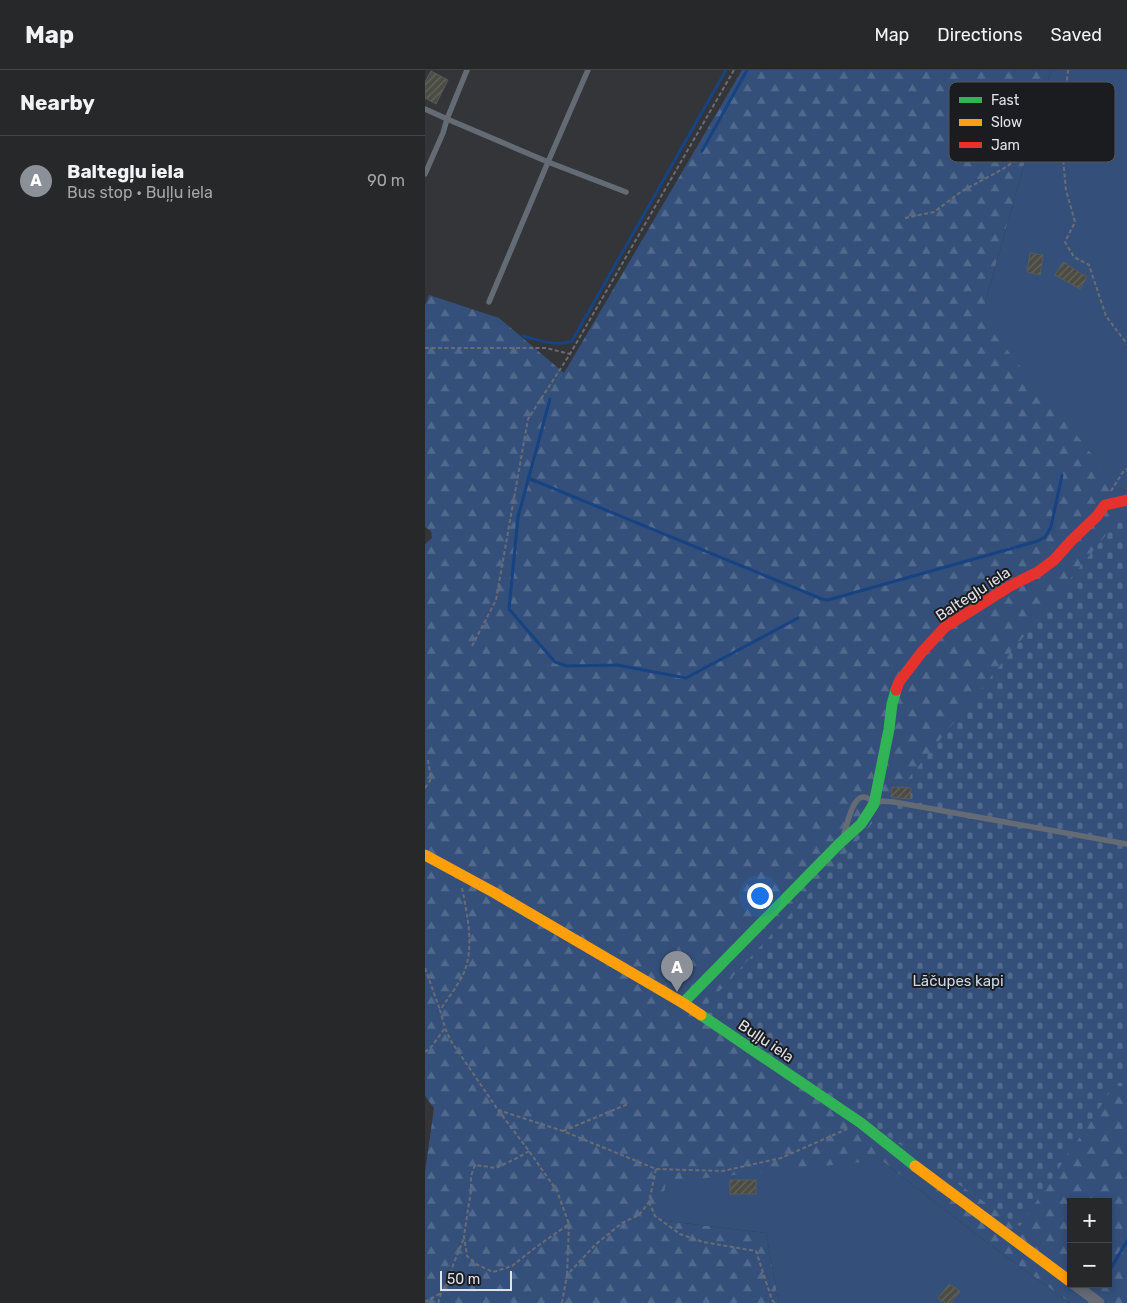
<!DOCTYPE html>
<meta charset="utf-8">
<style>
:root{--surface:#26282a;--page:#2e3032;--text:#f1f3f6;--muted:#a4a6a8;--line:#424447;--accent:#8c9099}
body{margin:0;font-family:Rubik,sans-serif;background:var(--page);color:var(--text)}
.controls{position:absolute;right:15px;bottom:15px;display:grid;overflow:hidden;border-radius:0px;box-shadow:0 2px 8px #0003}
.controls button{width:45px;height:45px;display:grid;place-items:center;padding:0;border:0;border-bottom:1px solid var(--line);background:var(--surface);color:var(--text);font:25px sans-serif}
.scale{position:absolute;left:15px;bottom:12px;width:72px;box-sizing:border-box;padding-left:5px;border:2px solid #dfe1e6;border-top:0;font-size:14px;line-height:18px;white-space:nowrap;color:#dfe1e6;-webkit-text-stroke:4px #1a1c1f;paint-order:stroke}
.you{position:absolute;left:334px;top:825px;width:18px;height:18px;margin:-12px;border:4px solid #fff;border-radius:50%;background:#1a73e8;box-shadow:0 0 0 8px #1a73e833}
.badge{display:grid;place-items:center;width:32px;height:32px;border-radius:50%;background:var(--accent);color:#fff;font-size:16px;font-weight:700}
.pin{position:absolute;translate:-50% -41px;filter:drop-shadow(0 1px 2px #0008)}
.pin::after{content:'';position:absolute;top:26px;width:18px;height:15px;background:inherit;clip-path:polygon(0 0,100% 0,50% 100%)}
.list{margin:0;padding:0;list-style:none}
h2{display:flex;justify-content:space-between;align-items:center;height:65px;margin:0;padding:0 20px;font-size:21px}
h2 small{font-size:16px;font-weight:400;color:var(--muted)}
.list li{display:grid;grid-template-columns:32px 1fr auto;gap:15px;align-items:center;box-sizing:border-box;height:90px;padding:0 20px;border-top:1px solid var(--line)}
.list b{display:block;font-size:19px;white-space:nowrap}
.list p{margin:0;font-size:16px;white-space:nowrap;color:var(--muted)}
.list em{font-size:16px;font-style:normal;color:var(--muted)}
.map{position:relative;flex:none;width:702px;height:1233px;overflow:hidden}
header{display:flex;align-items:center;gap:30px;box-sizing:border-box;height:70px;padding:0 25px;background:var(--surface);border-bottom:1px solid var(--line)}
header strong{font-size:24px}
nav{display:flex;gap:28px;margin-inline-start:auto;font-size:18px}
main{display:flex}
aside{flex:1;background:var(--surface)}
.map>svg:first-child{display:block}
.forest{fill:url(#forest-firs);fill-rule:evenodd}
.cemetery{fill:url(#cemetery-stones)}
.garden{fill:#34507a}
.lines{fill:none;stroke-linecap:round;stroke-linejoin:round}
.stream{stroke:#174383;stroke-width:3}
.building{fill:url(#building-hatch);stroke:#5a5a5a}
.path{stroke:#696c74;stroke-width:2;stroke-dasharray:4 2.5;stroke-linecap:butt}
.lane{stroke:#646b74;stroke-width:5.5}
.street{stroke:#646b74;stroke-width:11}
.fast{stroke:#30b455;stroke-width:11}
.slow{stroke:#ff9f0a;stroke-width:11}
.jam{stroke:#e5322d;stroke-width:11}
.labels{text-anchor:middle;stroke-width:4;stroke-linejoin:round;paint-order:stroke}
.street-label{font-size:15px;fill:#dfe1e6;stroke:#1a1c1f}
.park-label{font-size:15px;fill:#cad7eb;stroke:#1a1c1f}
.key{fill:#1a1c1f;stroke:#55575b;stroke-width:1}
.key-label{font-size:14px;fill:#dfe1e6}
</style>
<header>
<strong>Map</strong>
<nav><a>Map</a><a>Directions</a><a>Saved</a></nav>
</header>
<main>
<aside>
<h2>Nearby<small></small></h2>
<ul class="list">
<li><span class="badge">A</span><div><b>Baltegļu iela</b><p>Bus stop · Buļļu iela</p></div><em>90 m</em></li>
</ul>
</aside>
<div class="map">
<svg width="702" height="1233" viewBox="0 0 702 1233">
<defs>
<pattern id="forest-firs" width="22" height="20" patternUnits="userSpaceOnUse" patternTransform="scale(1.25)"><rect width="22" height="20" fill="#34507a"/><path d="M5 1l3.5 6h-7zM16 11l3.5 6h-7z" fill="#51698d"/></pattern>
<pattern id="cemetery-stones" width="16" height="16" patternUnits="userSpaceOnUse" patternTransform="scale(1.25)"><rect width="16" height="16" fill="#34507a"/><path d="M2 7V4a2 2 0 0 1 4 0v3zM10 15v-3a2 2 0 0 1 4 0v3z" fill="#51698d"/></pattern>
<pattern id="building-hatch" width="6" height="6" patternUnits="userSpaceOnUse" patternTransform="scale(1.25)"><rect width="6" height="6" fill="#4a4b42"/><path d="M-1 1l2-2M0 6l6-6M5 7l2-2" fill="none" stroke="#64655d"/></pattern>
</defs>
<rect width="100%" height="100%" fill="#333538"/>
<path class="forest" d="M317 0H626L560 233 696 420 702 421V1233H645L564 1174 456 1090 234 1150 341 1163 354 1233H0V1102L9 1038 0 1026V474L7 468 6 461 0 457V235L4 225 74 248 139 303ZM646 1132H683V1214H646Z"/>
<polygon class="cemetery" points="698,444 702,446 702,1016 689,1016 595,1156 277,940 436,767"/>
<g class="garden">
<polygon points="626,0 702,0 702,421 696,420 557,249 560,233"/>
<polygon points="456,1090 564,1174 645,1233 354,1233 341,1163 234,1150 241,1112"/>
</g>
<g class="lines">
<g class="stream">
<polyline points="277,81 322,0"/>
<path d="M98 266C114 270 130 277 147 271L301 0"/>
<polyline points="125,329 93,447 84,539 130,592 142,596 192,595 261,608 373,548"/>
<polyline points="103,408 397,529 403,530 613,471 620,467 626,457 637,405"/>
<polyline points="683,1203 702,1171"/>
</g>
</g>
<g class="building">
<polygon points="6,1 23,10 11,34 0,28 0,12"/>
<polygon points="605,183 618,185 615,205 602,202"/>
<polygon points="638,192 662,207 655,219 630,205"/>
<polygon points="467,717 486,718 485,729 466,727"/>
<rect x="305" y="1110" width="26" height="14"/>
<polygon points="524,1214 535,1221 526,1233 519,1233 513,1228"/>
</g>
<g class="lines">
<g class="path">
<polyline points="643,0 636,67 641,120 650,152 640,172 649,187 664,195 681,246 702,274"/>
<polyline points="480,148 509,142 537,121 578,99 618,71 638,46"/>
<polyline points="0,278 121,278 145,284"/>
<polyline points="686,421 698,402 702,399"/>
<polyline points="47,576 71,530 103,349 145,284 309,0"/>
<polyline points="0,718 6,709 3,690"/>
<path d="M37 818C42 844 49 874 40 900 35 913 23 928 15 940L20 958 26 971 73 1040 104 1081 132 1121 144 1154 142 1205"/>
<polyline points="0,898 15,940"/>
<polyline points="0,982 7,976 20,958"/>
<polyline points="73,1040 138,1061 231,1099 298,1101 356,1088 422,1059"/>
<polyline points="138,1061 203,1034"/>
<polyline points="104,1081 92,1088 71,1098 50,1095 46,1106 46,1120 39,1166 42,1186 51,1194 68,1202 87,1196 111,1177 144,1154"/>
<polyline points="224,1132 230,1146 255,1164 278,1172 331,1181 347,1230 350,1233"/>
<polyline points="0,1232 16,1223"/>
<polyline points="13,1233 16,1223 23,1213 28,1195 39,1168"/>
<polyline points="137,1233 142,1205 171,1174 197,1153 214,1145 224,1132 231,1099"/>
</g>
<g class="lane">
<polyline points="0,39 22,49 42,0"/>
<polyline points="0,104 18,63 22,49 123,92 201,122"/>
<polyline points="64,232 123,92 163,0"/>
<path d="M419 764C423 752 430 711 449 734L457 731 469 732 702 774"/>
</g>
<polyline class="street" points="649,1214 674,1233"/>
<g class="fast">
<polyline points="258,933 415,773 436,754 449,734 464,659 467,634 471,620"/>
<polyline points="276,945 436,1053 490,1096"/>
</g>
<g class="slow">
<polyline points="0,785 70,823 258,933 276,945"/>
<polyline points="490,1096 646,1212"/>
</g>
<polyline class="jam" points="471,620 474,612 496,583 520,557 585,516 613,502 629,490 646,471 672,446 680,435 702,430"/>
</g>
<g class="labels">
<g class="street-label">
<text transform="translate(548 524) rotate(-33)" y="5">Baltegļu iela</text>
<text transform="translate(341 971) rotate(34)" y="5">Buļļu iela</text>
</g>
<g class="park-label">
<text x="533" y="916">Lāčupes kapi</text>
</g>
</g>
<rect x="524" y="12" width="166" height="80" rx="8" class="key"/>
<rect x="534" y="27" width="23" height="6" fill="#30b455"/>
<rect x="534" y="49" width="23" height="7" fill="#ff9f0a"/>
<rect x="534" y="72" width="23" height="6" fill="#e5322d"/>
<g class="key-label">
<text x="566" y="35">Fast</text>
<text x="566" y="57">Slow</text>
<text x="566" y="80">Jam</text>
</g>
</svg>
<div class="controls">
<button>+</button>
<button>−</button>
</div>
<div class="scale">50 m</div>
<div class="you"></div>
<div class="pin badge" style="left:252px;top:922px">A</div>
</div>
</main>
